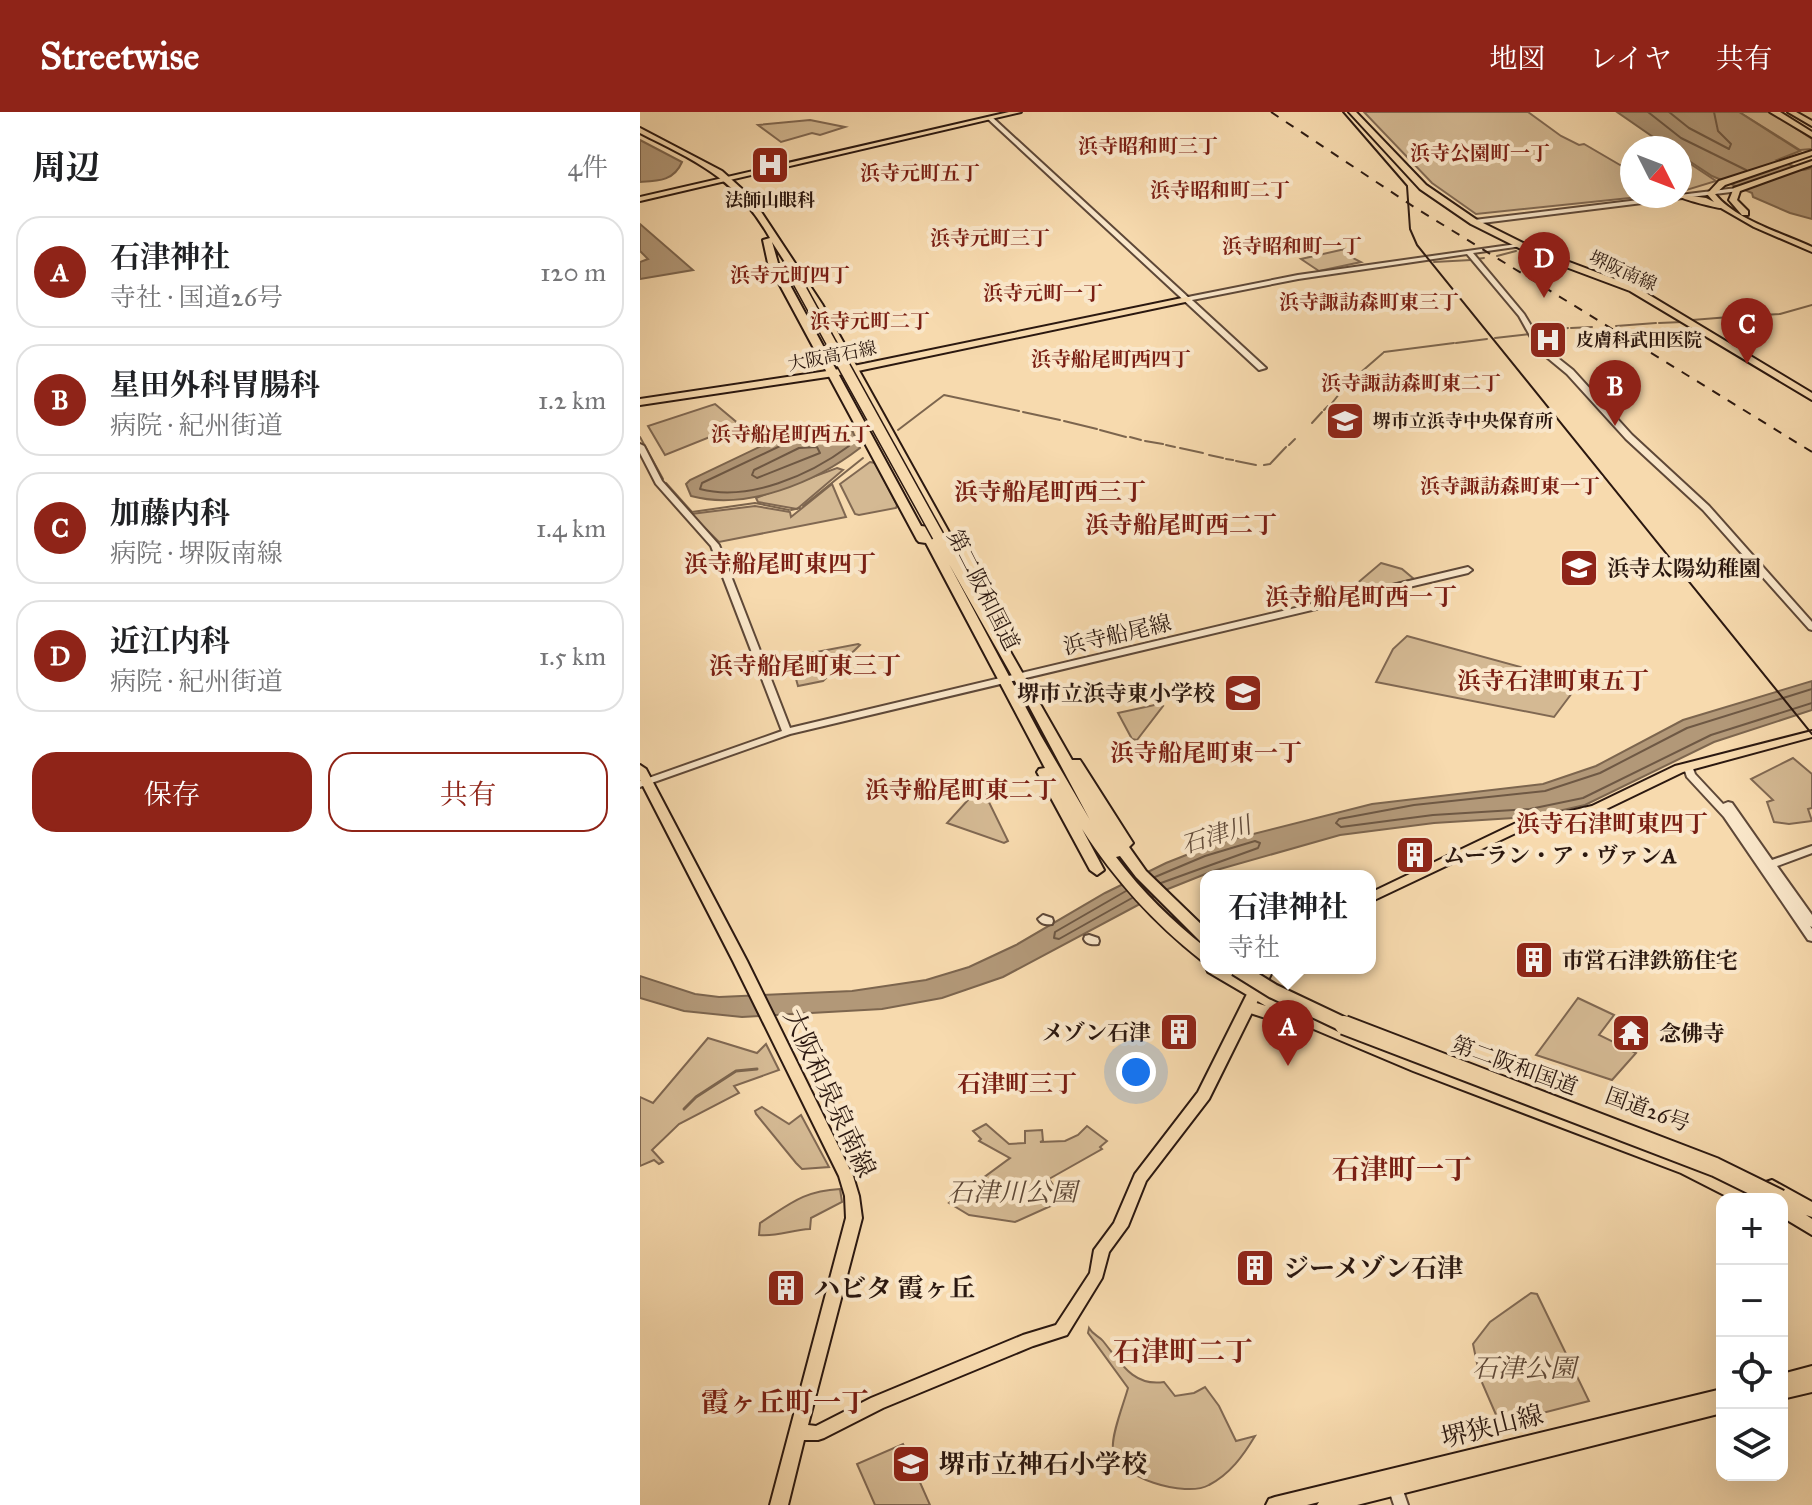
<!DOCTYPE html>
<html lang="ja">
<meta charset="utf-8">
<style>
:root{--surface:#fff;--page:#f2f2f2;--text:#202124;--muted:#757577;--line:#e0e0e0;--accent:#8f2418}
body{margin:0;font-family:"IM FELL Great Primer","Noto Serif JP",serif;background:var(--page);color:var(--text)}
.controls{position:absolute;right:24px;bottom:24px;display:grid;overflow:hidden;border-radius:16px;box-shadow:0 8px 32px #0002}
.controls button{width:72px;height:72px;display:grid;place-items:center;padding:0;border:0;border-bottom:2px solid var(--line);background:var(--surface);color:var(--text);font:40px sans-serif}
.compass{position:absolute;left:980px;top:24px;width:72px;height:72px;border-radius:50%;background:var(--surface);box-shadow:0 8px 32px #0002;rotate:132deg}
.you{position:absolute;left:496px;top:960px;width:28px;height:28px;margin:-20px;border:6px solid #fff;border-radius:50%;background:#1a73e8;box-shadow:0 0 0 12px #1a73e833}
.badge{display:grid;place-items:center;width:52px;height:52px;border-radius:50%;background:var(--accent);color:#fff;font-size:26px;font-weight:700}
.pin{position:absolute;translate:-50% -66px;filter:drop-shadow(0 2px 4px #0008)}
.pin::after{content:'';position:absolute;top:42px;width:28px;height:24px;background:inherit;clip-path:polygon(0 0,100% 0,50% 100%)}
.popup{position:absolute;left:560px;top:758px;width:176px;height:104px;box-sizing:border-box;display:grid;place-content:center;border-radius:16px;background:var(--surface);filter:drop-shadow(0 2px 6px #0005);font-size:26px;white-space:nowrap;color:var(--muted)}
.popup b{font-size:30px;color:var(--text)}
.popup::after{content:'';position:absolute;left:50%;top:100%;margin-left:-16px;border:16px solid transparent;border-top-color:var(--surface)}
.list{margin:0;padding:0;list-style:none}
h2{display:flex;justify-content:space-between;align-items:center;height:104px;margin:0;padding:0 32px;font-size:34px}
h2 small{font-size:26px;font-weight:400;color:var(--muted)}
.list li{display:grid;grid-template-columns:52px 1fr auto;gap:24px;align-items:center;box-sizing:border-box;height:112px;margin:0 16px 16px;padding:0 16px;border:2px solid var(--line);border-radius:24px}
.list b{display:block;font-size:30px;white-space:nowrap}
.list p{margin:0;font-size:26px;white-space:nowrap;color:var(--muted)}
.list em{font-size:26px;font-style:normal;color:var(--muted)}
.actions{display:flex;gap:16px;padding:24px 32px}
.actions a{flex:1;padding:18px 0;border:2px solid var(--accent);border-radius:24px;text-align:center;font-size:28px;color:var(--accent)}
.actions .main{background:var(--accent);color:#fff}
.icon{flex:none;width:44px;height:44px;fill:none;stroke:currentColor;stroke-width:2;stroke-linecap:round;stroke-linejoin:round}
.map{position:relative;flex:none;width:1172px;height:1393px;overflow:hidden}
header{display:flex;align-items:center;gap:48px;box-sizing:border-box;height:112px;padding:0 40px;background:var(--accent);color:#fff}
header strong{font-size:38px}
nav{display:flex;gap:44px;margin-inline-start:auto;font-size:28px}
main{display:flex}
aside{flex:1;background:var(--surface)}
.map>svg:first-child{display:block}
.green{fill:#d4b993;stroke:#806852;stroke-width:2}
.water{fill:#b29878;stroke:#7c654e;stroke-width:2}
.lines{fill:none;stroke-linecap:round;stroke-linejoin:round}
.shore{stroke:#6e5844;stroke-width:2}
.stream-far1{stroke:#7c654e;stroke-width:2}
.stream{stroke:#7c654e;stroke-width:3}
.minor-casing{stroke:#5e4838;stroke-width:4}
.major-casing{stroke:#2b1810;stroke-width:4}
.highway-casing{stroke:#2b1810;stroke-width:4}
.minor{fill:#fae7ca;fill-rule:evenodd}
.major{fill:#f7daae;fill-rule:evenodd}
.highway{fill:#f7daae;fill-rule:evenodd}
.tram{stroke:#2b1810;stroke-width:2}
.rail{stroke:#2b1810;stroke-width:2;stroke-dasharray:9 9;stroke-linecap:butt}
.highway-bridge-far3-casing{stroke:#2b1810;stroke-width:12;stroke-linecap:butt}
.highway-bridge-far2-casing{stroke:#2b1810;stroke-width:14;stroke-linecap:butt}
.highway-bridge-far1-casing{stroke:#2b1810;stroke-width:18;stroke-linecap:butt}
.highway-bridge-casing{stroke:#2b1810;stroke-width:22;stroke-linecap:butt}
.highway-bridge-far3{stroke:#f7daae;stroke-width:9}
.highway-bridge-far2{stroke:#f7daae;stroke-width:11}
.highway-bridge-far1{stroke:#f7daae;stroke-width:14}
.highway-bridge{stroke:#f7daae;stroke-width:18}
.labels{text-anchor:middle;stroke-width:8;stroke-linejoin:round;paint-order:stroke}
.far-poi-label{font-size:18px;font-weight:bold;fill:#2b1810;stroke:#fae7ca;text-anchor:start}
.far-street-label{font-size:18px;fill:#2b1810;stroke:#fae7ca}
.far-neighbourhood-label{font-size:20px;font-weight:bold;fill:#7a1f14;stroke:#fae7ca}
.poi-label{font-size:22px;font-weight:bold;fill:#2b1810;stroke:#fae7ca;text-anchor:start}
.street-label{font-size:22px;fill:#2b1810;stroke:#fae7ca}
.neighbourhood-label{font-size:24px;font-weight:bold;fill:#7a1f14;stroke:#fae7ca}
.water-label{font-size:24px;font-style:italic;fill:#614b3a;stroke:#fae7ca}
.near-street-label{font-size:26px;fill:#2b1810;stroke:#fae7ca}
.near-park-label{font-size:26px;font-style:italic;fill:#5e4837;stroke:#fae7ca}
.near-poi-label{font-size:26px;font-weight:bold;fill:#2b1810;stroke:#fae7ca;text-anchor:start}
.near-neighbourhood-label{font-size:28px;font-weight:bold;fill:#7a1f14;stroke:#fae7ca}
</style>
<header>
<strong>Streetwise</strong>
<nav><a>地図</a><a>レイヤ</a><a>共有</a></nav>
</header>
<main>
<aside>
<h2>周辺<small>4件</small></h2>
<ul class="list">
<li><span class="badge">A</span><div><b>石津神社</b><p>寺社 · 国道26号</p></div><em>120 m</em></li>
<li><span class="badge">B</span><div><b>星田外科胃腸科</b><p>病院 · 紀州街道</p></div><em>1.2 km</em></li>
<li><span class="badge">C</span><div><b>加藤内科</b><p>病院 · 堺阪南線</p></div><em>1.4 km</em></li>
<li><span class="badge">D</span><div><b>近江内科</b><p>病院 · 紀州街道</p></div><em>1.5 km</em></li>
</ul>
<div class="actions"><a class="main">保存</a><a>共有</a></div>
</aside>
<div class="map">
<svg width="1172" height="1393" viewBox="0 0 1172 1393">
<rect width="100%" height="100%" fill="#f7daae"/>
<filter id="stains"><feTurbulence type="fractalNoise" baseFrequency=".0025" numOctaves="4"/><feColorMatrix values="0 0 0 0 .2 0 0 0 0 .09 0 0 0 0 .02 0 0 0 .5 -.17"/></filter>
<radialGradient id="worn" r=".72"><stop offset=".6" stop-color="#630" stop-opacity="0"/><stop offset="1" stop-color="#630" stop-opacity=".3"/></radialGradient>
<g class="green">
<polygon points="724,0 888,0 921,24 939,33 944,32 992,60 992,84 1009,84 836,102 792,71"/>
<polygon points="1099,0 1131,0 1172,27 1172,37 1160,38"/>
<polygon points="170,8 205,15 180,23 172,21 141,30 118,13"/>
<polygon points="1040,45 1076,69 1040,80"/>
<polygon points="705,137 705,142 721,150 679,159 661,147"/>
<polygon points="75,292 100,313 25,343 8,314"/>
<polygon points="230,350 235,351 257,393 256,396 219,403 215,402 200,372"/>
<polygon points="197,356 203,358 157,397 118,390 116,386"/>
<polygon points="192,372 206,405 79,430 51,402 115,394 150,400 151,405"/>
<polygon points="741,451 762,457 774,467 701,485"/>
<polygon points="767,524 932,569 932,581 914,605 736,570 753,537"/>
<polygon points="218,532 220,533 183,569 158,574 150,545"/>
<polygon points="519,592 523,594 497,628 492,627 478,601"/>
<polygon points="1153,646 1172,662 1172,696 1168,697 1172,709 1149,712 1134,710 1127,690 1133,688 1111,667"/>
<polygon points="337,678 343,678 368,729 364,731 307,711"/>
<polygon points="938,886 974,903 959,923 996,941 972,968 896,943"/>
<polygon points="68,926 117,941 126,932 139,958 94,974 99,981 39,1012 12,1038 23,1050 19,1052 14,1048 0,1054 0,985 13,991"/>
<polygon points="122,995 149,1012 161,1003 189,1055 162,1057 156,1051 116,1002 115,999"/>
<polygon points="346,1012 369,1032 385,1031 385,1019 402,1018 403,1029 400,1030 425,1029 438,1023 447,1014 467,1029 460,1035 462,1037 409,1067 424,1088 375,1110 329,1103 309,1091 370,1046 339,1029 341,1027 333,1019"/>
<path d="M200 1077 202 1090 171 1106 170 1117C151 1118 137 1125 119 1123L120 1111C150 1092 163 1079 200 1077Z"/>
<polygon points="891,1181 897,1182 949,1289 860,1312 840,1266 833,1232 850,1210"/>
<path d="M449 1216C453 1223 459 1224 463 1229 480 1250 493 1275 524 1270L535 1284 554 1281 565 1275 579 1294 596 1329 615 1324C603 1344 590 1362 569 1373 546 1386 476 1366 473 1337 471 1323 484 1291 488 1276L448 1221Z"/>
<polygon points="263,1332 290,1393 235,1393 217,1352"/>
</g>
<g class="water">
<polygon points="977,0 1099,0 1160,39 1137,48 1164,58 1172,56 1172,107 1150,101 1113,85 1112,81 1072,64 1040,43 1040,36 1029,36"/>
<path d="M0 28 42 50C34 69 18 69 0 70Z"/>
<polygon points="0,112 53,158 0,167 0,150 8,147 0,139"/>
<path d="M182 314 212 318 220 336C176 370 107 399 51 384L46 372 50 368 155 318Z"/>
<polygon points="1172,569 1172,598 1074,630 945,693 892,705 794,711 700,723 573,759 528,777 363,865 302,886 242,897 102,905 44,899 0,886 0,864 55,882 79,885 212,879 286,868 329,855 376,833 465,781 526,751 574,732 732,692 903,672 956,654 1043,608"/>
</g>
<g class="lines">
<g class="shore">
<polyline points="1008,0 1041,26 1106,58"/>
<polyline points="1029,0 1049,16 1089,37 1091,32 1078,19 1074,0"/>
<path d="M185 322 205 325 209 334C170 363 109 390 60 377L62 371 157 326Z"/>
<polygon points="177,335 180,341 117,366 112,363 114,358 159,336"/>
<polyline points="1172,577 1047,616 960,661 905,679 774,693 699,707 696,711 701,715 793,703 890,697 943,686 1071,623 1172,591"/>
<polyline points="515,765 565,744 615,729 620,731 618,736 521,771"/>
<polyline points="486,779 415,820 414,826 419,827 492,786"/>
</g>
<g class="stream-far1">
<polyline points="857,144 876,139"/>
<polyline points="837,147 844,146"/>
<polyline points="794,150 831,148"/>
<polyline points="1105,204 1140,202 1172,193"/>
<polyline points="1052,208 1102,204"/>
<polyline points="1019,211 1042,210"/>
<polyline points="976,214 1016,211"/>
<polyline points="931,216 952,215"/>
<polyline points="923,217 928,216"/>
<polyline points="915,218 918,217"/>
<polyline points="896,221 909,218"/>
<polyline points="855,226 890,222"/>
<polyline points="816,231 847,227"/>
<polyline points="744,240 814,231"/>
<polyline points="720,261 743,241"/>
<polyline points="706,275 719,263"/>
<polyline points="692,291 704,276"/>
<polyline points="684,298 688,294"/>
<polyline points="383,300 420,308"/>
<polyline points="424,309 457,317"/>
<polyline points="672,311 682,300"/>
<polyline points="258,318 304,283 379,299"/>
<polyline points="460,318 486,325"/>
<polyline points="0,325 23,367"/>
<polyline points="490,325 501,328"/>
<polyline points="505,329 523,332"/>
<polyline points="526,333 535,335"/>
<polyline points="649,333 655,327"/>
<polyline points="540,336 563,341"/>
<polyline points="569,343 583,346"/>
<polyline points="586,347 593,348"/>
<polyline points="596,349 616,353"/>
<polyline points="624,353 630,352 646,335"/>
<polyline points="26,371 52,400 115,391 149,398"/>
<polyline points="163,394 223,346"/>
<polyline points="151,398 160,396"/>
</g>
<polyline class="stream" points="44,997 56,985 96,959 117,957"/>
<defs>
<g id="minor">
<polygon points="348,5 352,5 548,185 658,163 884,131 885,132 882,134 833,141 884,202 904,235 933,258 992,323 1069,394 1172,510 1172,518 1169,517 1063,398 986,327 927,262 898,238 879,204 827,142 658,167 552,188 626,256 619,258 348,7"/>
<polygon points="1097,76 1100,78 1099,79 834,112 831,110 834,108"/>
<polygon points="0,332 4,334 22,369 79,433 150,616 828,455 832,458 828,461 150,622 0,675 0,669 142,619 71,434 16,372 0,341"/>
<polygon points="1049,653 1052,654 1055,662 1083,692 1088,690 1092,691 1132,748 1172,734 1172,741 1137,754 1172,803 1172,815 1170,814 1172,817 1172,829 1168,828 1084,705 1047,665 1044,656"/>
<path d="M403 803 412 806 413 809 412 812C407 813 401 812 398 807Z"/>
<path d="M449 823 458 826 459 829 458 832C453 833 446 832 444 827L445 824Z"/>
<polygon points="754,1366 759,1367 768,1393 754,1393 747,1372 749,1367"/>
</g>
<g id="major">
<polygon points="369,0 381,0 0,89 0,85"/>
<polygon points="709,0 716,0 786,73 837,108 897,138 996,175 1172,281 1172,288 990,179 891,142 831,112 780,77"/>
<polygon points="1148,0 1156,0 1172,9 1172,14"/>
<path d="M1172 39V43L1085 73 1075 82C1096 108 1142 121 1172 135V140L1114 115 1081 96C1076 96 1046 88 1040 85L1044 83 1066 86 1074 90 1067 82 1079 69Z"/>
<polygon points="1172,49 1172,53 1100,79 1097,88 1108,99 1108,103 1102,103 1089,88 1094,76"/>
<polygon points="547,185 551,187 550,189 194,264 0,293 0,287 194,258"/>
<polygon points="1172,619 1172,625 1043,660 960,700 882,718 730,790 730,781 874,712 952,694 1035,654"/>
<polygon points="0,653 6,657 107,849 213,1064 219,1084 222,1106 168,1313 176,1314 231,1286 383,1223 416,1213 450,1161 454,1138 474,1111 495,1062 558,980 620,856 634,856 569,987 506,1069 488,1114 469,1140 462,1166 427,1223 393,1234 243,1296 184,1326 178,1328 164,1328 148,1393 130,1393 206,1106 205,1084 199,1064 93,849 0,668"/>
<polygon points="1172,1254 1172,1280 1142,1287 1142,1262"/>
<polygon points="1082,1277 1082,1301 717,1393 677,1393 679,1390 667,1393 626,1393 629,1387 635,1385"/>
</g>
<g id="highway">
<polygon points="1130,0 1140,0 1172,20 1172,25"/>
<path d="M0 16 82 59 112 86 182 192 315 431 310 434 432 648H440L442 651 493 731 489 735 506 759 566 817V831L561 830 496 765 480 744 476 745C502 780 532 809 566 836V849L561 848C513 810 475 768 442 717L464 758 457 763 450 758 397 660 399 657 405 656 286 431 279 430 277 428 128 151 123 128 130 126C96 66 59 51 0 21ZM132 130 172 192 297 421 293 422 289 415 281 414 138 151ZM309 452 389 594 450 708 401 624Z"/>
<polygon points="566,855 585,856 621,878 675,906 785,951 1053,1051 1114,1082 1117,1087 1092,1087 1041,1061 773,959 657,910 650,914 604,899 602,895 604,891 610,889 626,894 568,860"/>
<polygon points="1132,1068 1172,1090 1172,1105 1166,1103 1172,1107 1172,1123 1142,1105 1142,1087 1126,1080 1123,1075 1126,1070"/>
</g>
</defs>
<use href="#minor" class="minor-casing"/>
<use href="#major" class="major-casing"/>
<use href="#highway" class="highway-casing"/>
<use href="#minor" class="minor"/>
<use href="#major" class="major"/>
<use href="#highway" class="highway"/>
<polyline class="tram" points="703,0 767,74 770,117 777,133 1172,622"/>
<polyline class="rail" points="631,0 774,95 1172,340"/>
<defs>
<polyline id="highway-bridge-far3" points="149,154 195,238"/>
<polyline id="highway-bridge-far2" points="194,236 298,424"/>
<polyline id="highway-bridge-far1" points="596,856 633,879 709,915"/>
<polyline id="highway-bridge" points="704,913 1075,1055 1140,1087"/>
</defs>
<use href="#highway-bridge-far3" class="highway-bridge-far3-casing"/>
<use href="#highway-bridge-far2" class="highway-bridge-far2-casing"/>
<use href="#highway-bridge-far1" class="highway-bridge-far1-casing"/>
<use href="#highway-bridge" class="highway-bridge-casing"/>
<use href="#highway-bridge-far3" class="highway-bridge-far3"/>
<use href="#highway-bridge-far2" class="highway-bridge-far2"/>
<use href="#highway-bridge-far1" class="highway-bridge-far1"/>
<use href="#highway-bridge" class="highway-bridge"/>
</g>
<defs>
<symbol id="hospital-square" viewBox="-11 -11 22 22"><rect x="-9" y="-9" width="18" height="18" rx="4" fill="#8f2418" stroke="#fae7ca"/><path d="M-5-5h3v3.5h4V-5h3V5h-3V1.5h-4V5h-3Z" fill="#fff"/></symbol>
<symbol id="school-square" viewBox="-11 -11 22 22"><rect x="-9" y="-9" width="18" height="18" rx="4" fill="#8f2418" stroke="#fae7ca"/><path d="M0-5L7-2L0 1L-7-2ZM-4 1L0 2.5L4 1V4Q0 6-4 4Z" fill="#fff"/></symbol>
<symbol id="building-square" viewBox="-11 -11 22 22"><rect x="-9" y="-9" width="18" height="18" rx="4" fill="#8f2418" stroke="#fae7ca"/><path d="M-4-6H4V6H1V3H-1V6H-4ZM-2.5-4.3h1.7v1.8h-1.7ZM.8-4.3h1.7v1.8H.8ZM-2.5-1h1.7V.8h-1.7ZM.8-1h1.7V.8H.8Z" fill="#fff"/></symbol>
<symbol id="temple-square" viewBox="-11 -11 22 22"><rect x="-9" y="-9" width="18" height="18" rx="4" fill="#8f2418" stroke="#fae7ca"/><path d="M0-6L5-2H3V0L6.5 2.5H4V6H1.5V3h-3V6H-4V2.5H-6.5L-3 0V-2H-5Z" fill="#fff"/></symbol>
</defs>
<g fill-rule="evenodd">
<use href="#hospital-square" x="108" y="31" width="44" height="44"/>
<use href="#hospital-square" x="886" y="206" width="44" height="44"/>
<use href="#school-square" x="683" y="287" width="44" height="44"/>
<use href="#school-square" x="917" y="434" width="44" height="44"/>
<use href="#school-square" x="581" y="559" width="44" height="44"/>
<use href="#building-square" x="753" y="721" width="44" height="44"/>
<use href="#building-square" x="872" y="826" width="44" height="44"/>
<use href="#building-square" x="517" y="898" width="44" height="44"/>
<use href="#temple-square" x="969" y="899" width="44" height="44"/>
<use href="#building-square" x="593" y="1134" width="44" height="44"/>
<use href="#building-square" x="124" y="1154" width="44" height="44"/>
<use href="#school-square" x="249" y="1330" width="44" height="44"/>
</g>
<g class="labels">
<g class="far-poi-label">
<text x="130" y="94" text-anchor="middle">法師山眼科</text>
<text x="936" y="234">皮膚科武田医院</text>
<text x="733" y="315">堺市立浜寺中央保育所</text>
</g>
<g class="far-street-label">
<text transform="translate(983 159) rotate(24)" y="6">堺阪南線</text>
<text transform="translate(192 244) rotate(-11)" y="6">大阪高石線</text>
</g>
<g class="far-neighbourhood-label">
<text x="508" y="41">浜寺昭和町三丁</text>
<text x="840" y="48">浜寺公園町一丁</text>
<text x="280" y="68">浜寺元町五丁</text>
<text x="580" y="85">浜寺昭和町二丁</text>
<text x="350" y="133">浜寺元町三丁</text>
<text x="652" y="141">浜寺昭和町一丁</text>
<text x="150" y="170">浜寺元町四丁</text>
<text x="403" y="188">浜寺元町一丁</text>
<text x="729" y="197">浜寺諏訪森町東三丁</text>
<text x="230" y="216">浜寺元町二丁</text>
<text x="471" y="254">浜寺船尾町西四丁</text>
<text x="771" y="278">浜寺諏訪森町東二丁</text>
<text x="151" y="329">浜寺船尾町西五丁</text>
<text x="870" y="381">浜寺諏訪森町東一丁</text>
</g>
<g class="poi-label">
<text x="967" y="464">浜寺太陽幼稚園</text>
<text x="575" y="589" text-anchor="end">堺市立浜寺東小学校</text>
<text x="803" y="751">ムーラン・ア・ヴァンA</text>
<text x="922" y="856">市営石津鉄筋住宅</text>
<text x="511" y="928" text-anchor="end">メゾン石津</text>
<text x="1019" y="929">念佛寺</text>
</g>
<g class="street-label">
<text transform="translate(344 478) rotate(63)" y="8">第二阪和国道</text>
<text transform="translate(477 522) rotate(-13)" y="8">浜寺船尾線</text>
<text transform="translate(875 953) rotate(20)" y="8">第二阪和国道</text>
<text transform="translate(1008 997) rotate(20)" y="8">国道26号</text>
</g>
<g class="neighbourhood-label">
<text x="410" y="388">浜寺船尾町西三丁</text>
<text x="541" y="421">浜寺船尾町西二丁</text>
<text x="140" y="460">浜寺船尾町東四丁</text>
<text x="721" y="493">浜寺船尾町西一丁</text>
<text x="165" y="562">浜寺船尾町東三丁</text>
<text x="913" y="577">浜寺石津町東五丁</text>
<text x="566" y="649">浜寺船尾町東一丁</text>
<text x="321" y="686">浜寺船尾町東二丁</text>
<text x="972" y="720">浜寺石津町東四丁</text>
<text x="377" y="980">石津町三丁</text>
</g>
<g class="water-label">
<text transform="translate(576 723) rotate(-18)" y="8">石津川</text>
</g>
<g class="near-street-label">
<text transform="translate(190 981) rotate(65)" y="9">大阪和泉泉南線</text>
<text transform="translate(852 1314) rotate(-14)" y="9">堺狭山線</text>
</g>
<g class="near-park-label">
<text x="372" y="1089">石津川公園</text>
<text x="884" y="1265">石津公園</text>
</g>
<g class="near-poi-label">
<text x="643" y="1165">ジーメゾン石津</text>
<text x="174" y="1185">ハビタ 霞ヶ丘</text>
<text x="299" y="1361">堺市立神石小学校</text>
</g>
<g class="near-neighbourhood-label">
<text x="762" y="1067">石津町一丁</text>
<text x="543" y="1249">石津町二丁</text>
<text x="145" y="1300">霞ヶ丘町一丁</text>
</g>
</g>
<rect width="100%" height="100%" filter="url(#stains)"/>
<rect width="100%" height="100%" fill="url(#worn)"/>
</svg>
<div class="controls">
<button>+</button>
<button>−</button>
<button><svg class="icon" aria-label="locate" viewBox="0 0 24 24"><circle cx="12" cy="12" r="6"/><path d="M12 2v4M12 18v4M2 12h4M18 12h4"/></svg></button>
<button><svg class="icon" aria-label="layers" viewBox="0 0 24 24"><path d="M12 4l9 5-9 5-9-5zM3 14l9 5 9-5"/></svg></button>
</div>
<svg class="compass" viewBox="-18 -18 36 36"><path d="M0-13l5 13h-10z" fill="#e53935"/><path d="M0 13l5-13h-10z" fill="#757577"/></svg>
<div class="you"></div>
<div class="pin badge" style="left:648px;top:954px">A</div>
<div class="popup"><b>石津神社</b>寺社</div>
<div class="pin badge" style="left:975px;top:314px">B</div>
<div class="pin badge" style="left:1107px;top:252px">C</div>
<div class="pin badge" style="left:904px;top:186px">D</div>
</div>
</main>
